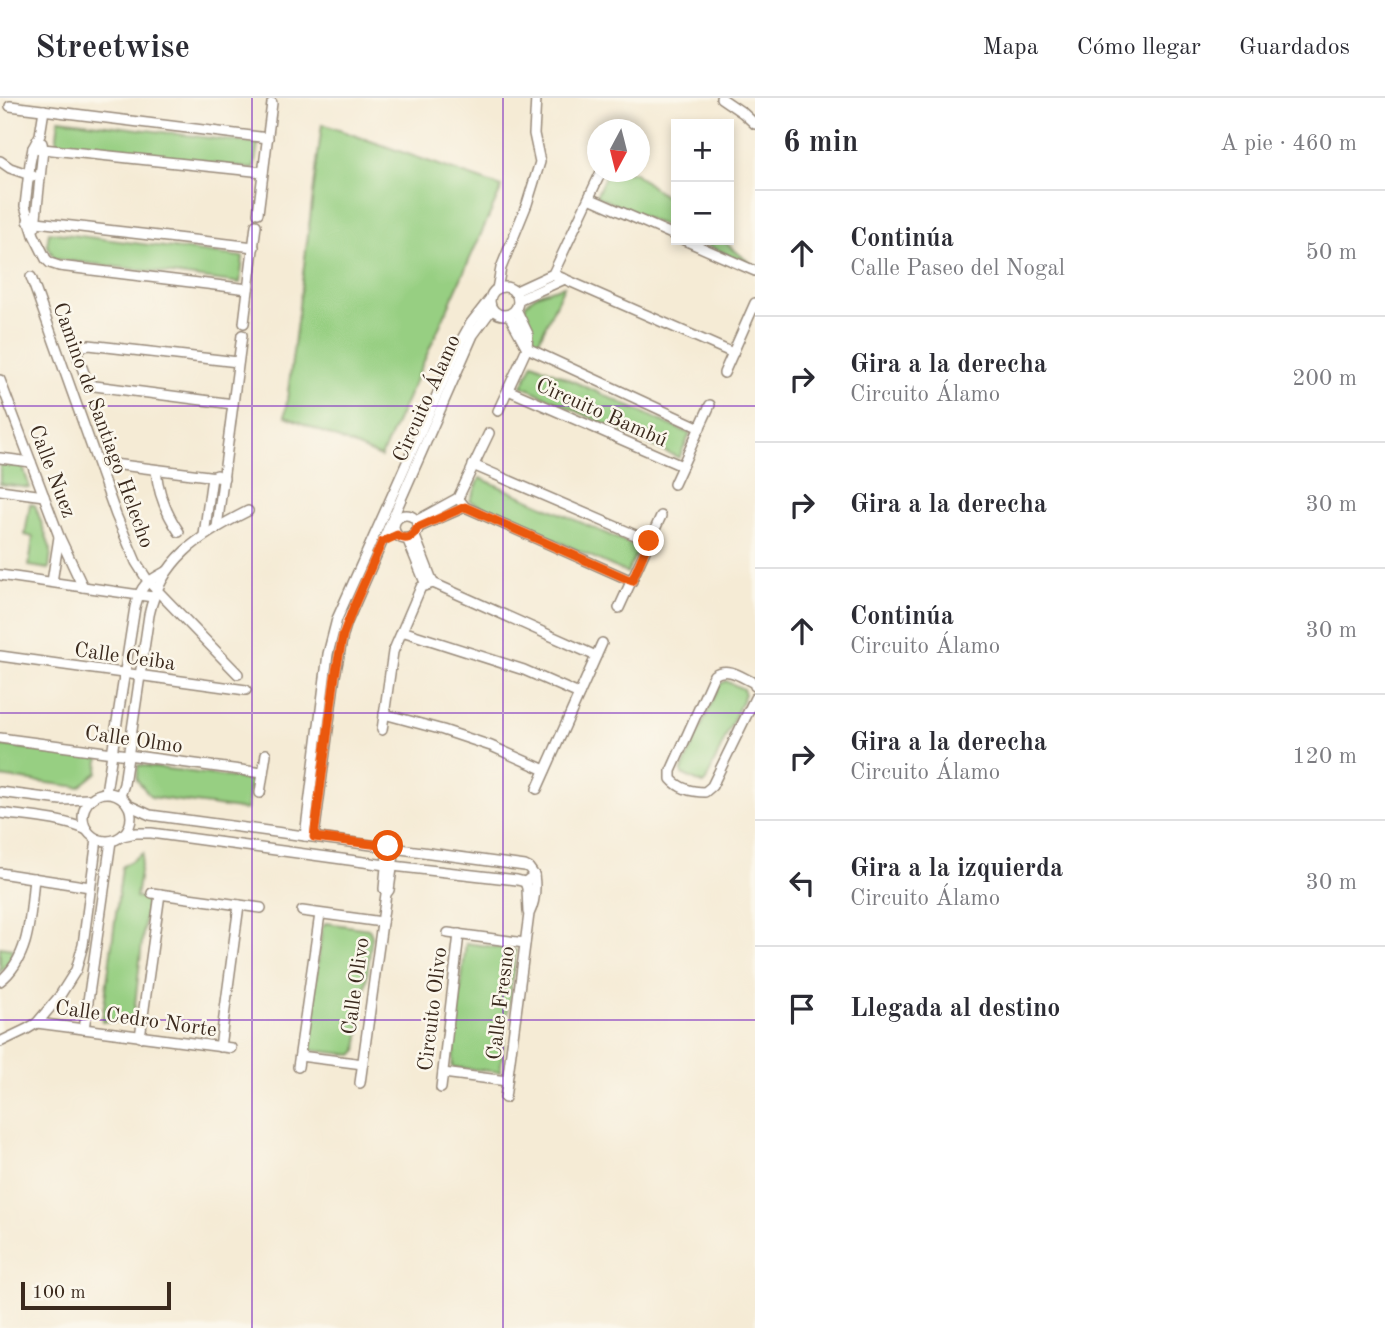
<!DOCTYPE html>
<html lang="es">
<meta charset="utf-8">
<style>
:root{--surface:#fff;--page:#f2f2f3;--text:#2b2b33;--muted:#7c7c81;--line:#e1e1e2}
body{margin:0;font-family:"Old Standard TT",serif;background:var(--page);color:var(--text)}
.controls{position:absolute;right:21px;top:21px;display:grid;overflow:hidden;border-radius:0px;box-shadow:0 4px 10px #0003}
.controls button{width:63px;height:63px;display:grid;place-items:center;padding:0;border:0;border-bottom:2px solid var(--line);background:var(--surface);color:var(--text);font:35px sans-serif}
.compass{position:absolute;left:587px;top:21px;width:63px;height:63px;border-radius:50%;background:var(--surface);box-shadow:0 4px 10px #0003;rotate:187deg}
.scale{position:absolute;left:21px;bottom:18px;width:150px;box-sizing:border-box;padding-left:7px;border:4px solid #3b2a1e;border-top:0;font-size:19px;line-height:24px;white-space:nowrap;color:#3b2a1e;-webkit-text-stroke:5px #fbf7ec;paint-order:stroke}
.stop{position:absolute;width:21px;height:21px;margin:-16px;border:5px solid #ea580c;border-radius:50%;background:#fff}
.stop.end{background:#ea580c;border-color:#fff;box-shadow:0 2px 7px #0008}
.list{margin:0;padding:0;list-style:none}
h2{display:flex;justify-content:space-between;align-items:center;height:91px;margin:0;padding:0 28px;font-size:30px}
h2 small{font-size:23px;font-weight:400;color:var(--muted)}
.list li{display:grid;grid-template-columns:46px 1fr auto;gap:21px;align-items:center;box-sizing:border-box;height:126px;padding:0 28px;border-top:2px solid var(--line)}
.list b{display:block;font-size:26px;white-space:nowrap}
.list p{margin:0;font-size:23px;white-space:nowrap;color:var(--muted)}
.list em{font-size:23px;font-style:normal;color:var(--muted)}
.icon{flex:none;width:38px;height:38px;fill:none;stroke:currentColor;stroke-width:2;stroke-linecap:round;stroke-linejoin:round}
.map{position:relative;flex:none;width:755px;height:1230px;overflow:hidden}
header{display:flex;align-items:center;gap:42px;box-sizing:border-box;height:98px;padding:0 35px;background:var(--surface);border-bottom:2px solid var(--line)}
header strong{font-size:33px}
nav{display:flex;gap:38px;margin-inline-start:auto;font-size:24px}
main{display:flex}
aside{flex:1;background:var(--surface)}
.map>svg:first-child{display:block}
.green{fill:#97cf82;stroke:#697c50;stroke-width:2}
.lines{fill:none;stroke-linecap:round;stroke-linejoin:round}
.street-casing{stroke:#988a7a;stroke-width:12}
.street{stroke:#fff;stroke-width:9}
.route{stroke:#ea580c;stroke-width:9}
.grid{fill:none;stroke:#7b2cbf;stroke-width:2;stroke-opacity:0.55}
.labels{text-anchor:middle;stroke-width:5;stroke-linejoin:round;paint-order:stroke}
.street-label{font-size:21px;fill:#3b2a1e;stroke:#fbf7ec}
</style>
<header>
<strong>Streetwise</strong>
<nav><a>Mapa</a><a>Cómo llegar</a><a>Guardados</a></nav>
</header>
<main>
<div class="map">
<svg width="755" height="1230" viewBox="0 0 755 1230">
<rect width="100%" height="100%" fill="#fbf7ec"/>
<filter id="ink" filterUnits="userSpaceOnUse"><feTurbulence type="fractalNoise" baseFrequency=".0143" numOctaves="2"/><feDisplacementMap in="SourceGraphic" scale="14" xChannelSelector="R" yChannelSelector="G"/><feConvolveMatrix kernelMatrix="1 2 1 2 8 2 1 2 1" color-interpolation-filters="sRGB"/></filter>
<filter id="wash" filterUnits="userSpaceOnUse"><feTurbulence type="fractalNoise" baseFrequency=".00686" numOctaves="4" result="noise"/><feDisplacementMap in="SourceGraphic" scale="28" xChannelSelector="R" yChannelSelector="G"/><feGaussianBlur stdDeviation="1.57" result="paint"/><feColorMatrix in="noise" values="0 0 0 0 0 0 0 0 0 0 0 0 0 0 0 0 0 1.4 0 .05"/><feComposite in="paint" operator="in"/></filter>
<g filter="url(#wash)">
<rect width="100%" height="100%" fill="#f5ebd5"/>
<g class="green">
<polygon points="59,21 258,46 254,71 56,47"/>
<polygon points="322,26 502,89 381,359 285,318"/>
<polygon points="607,74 633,74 676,107 676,133 596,98"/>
<polygon points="49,134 243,159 240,185 55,161 47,147"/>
<polygon points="695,142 722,142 755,169"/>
<path d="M564 188 536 249 523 215C525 196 548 193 564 188Z"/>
<polygon points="533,265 690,336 679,360 522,288"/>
<polygon points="0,366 23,369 30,390 0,386"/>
<polygon points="480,380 639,450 627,475 470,403"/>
<polygon points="30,406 35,407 51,452 49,471 29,468 33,439 25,437"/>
<polygon points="726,583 743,591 745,596 706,683 703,686 682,676 682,672 720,586"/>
<polygon points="0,647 99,660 98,674 79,689 0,679"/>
<polygon points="138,667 251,682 246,712 151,699 137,682"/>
<polygon points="143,755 136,799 147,800 133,925 102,923 122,769"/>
<polygon points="326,825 369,831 372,838 357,953 353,957 311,952 308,949 322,830"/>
<polygon points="466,845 516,852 500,974 452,969"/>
<polygon points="0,849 13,851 10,862 0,874"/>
</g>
</g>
<g filter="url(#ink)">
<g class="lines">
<defs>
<g id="street">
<polyline points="721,0 743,15 755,26"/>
<polyline points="10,8 268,40"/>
<polyline points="44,12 40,37 33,50 30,65 25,108 34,137 46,161 50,165 59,168 248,191"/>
<polyline points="33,50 263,74"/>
<polyline points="0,63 10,70 33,78"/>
<polyline points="589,100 676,138"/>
<polyline points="258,115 272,5"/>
<polyline points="28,123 254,149"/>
<polyline points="35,129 43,51 42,45"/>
<polyline points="684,142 755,173"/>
<polyline points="553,176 733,255"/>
<polyline points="31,179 116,417 136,464 148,483 238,576"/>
<circle cx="504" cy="203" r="14"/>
<polyline points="497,191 501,170 527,106 540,64 534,36 536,0"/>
<polyline points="514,194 553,176 601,74"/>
<polyline points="518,202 565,181"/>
<polyline points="509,217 527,250 700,330"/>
<polyline points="244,225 256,127"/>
<polyline points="724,275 755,205"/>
<polyline points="0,282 59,438 83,489"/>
<polyline points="508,292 682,368"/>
<polyline points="233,306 95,288 90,287 87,283 77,256 79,249 89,247 238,264"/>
<polyline points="498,313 527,250 528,236 516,211"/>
<polyline points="0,360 31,364"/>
<polyline points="113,366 224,380"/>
<polyline points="473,367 649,443"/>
<path d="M156 372C158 394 166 415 179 434"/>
<polyline points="674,386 710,307"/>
<polyline points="0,392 44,398"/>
<polyline points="458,400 465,409 632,483"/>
<circle cx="406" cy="429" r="12"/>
<polyline points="416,423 458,400 489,335"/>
<polyline points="217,429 242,237"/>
<polyline points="417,430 465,409"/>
<polyline points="414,436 433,485"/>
<polyline points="204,437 212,379 217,377"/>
<polyline points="407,440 426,487"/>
<polyline points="0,477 153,499"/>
<polyline points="52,484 59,439"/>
<polyline points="619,510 661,418"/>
<polyline points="402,533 524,572 579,596"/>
<polyline points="0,558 246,592"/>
<path d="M755 588 754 585C741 579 728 568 714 577L671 673V681C679 690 692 694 705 694L712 688 755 600"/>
<polyline points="384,616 443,632 491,648 545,672"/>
<polyline points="382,632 393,554 421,489 433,485 596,558"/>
<polyline points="0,640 263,675"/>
<polyline points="537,691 602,545"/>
<polyline points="0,694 61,702 89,701"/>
<path d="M106 694 135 509C141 487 146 484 165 474"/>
<circle cx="107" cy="719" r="24"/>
<polyline points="260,695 266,656"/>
<path d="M120 698 124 686 149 517C161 461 200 437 248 413"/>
<polyline points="128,707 150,717 525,768 529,770 534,777"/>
<path d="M0 715C29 719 60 720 87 732"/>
<polyline points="122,738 136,735 151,735 393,768 517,782 525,784 534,777"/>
<polyline points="305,738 328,556 337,521 462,241 471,225 489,202"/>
<polyline points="314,739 335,578 343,537 347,524 473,237 492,211"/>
<polyline points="0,775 90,789"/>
<polyline points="525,784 527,790 528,814"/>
<polyline points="384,791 388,748"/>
<polyline points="152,795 261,810"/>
<polyline points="302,813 382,824"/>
<polyline points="448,835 525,845"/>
<path d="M0 883C31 859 30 816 34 780"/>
<polyline points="37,925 231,950"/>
<polyline points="84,931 111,743"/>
<polyline points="140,939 160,796"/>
<polyline points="0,944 27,931 37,925 59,899 76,872 83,847 97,741"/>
<polyline points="220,949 239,807"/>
<polyline points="300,958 363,966"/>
<polyline points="298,969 320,816"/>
<polyline points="443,975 507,983"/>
<polyline points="360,985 386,796 389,792 395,749"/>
<polyline points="441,990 459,836"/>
<path d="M505 1000 529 816C535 804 536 790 534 777"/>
</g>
</defs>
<use href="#street" class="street-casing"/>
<use href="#street" class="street"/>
</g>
</g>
<g class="lines" filter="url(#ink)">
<path class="route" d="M388 748 314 739 335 578 343 537 354 508 382 444 397 437C405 443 414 440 417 430L465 409 632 483 649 443"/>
</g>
<path class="grid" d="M252 0V1230M503 0V1230M0 308H755M0 615H755M0 922H755"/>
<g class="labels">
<g class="street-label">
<text transform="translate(426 300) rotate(-66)" y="7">Circuito Álamo</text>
<text transform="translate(602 314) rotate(24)" y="7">Circuito Bambú</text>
<text transform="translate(104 327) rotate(70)" y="7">Camino de Santiago Helecho</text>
<text transform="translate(53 373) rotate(69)" y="7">Calle Nuez</text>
<text transform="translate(125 558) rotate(8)" y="7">Calle Ceiba</text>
<text transform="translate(134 641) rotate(8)" y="7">Calle Olmo</text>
<text transform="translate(355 888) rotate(-82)" y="7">Calle Olivo</text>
<text transform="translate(500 905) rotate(-83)" y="7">Calle Fresno</text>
<text transform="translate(432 911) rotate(-83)" y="7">Circuito Olivo</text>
<text transform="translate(136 920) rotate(8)" y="7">Calle Cedro Norte</text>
</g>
</g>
</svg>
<div class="controls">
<button>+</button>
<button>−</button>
</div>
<svg class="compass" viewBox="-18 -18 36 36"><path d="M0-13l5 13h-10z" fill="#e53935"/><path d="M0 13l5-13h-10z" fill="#7c7c81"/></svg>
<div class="scale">100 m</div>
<div class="stop" style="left:388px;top:748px"></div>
<div class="stop end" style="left:649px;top:443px"></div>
</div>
<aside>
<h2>6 min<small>A pie · 460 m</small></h2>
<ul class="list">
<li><svg class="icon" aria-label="ahead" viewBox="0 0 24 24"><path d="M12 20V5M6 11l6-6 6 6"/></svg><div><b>Continúa</b><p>Calle Paseo del Nogal</p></div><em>50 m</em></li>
<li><svg class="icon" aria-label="right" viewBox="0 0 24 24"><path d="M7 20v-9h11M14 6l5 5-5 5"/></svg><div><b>Gira a la derecha</b><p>Circuito Álamo</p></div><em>200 m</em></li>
<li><svg class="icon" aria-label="right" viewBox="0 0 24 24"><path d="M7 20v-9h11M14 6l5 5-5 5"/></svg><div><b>Gira a la derecha</b></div><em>30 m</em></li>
<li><svg class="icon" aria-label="ahead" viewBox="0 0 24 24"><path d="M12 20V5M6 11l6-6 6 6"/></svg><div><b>Continúa</b><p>Circuito Álamo</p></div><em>30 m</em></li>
<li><svg class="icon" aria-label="right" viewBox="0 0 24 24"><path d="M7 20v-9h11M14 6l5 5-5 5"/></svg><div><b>Gira a la derecha</b><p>Circuito Álamo</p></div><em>120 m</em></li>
<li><svg class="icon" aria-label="left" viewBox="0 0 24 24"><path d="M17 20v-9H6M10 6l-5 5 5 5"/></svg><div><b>Gira a la izquierda</b><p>Circuito Álamo</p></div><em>30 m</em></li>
<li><svg class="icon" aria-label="arrive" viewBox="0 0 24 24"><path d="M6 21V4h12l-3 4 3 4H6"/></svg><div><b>Llegada al destino</b></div></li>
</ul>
</aside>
</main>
